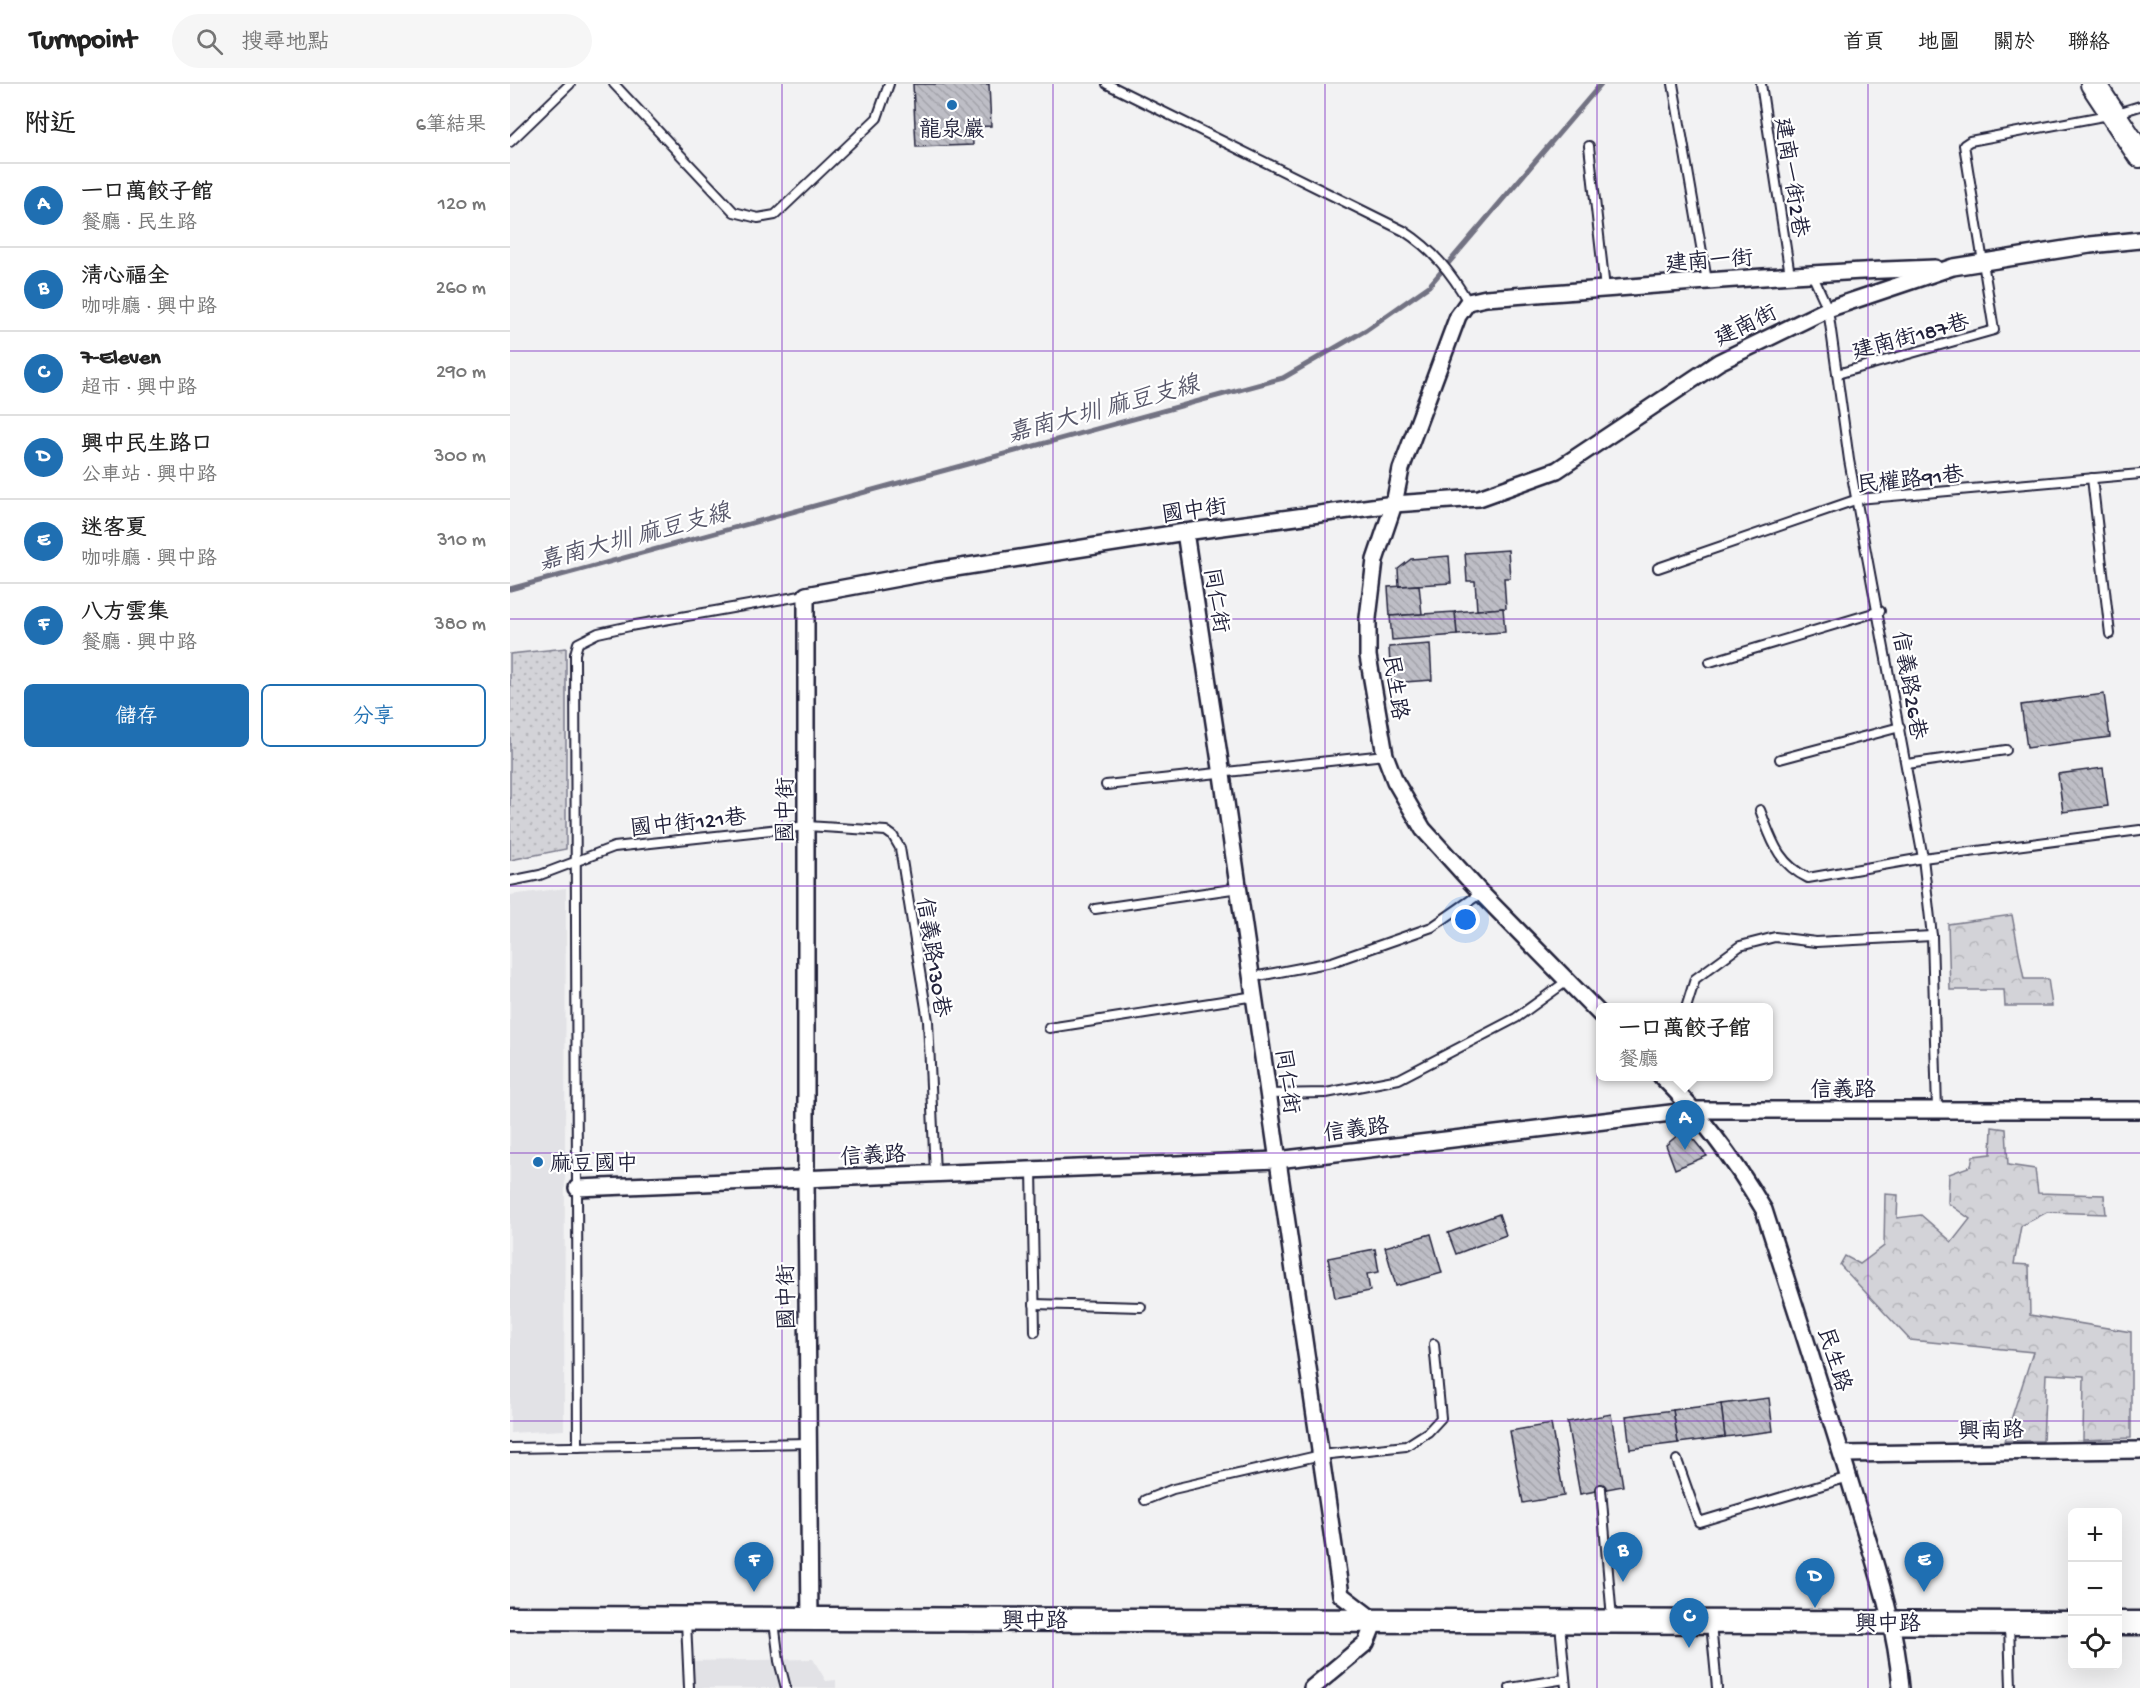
<!DOCTYPE html>
<html lang="zh-TW">
<meta charset="utf-8">
<style>
:root{--surface:#fff;--page:#f6f6f6;--text:#222;--muted:#767676;--line:#e0e0e0;--accent:#1f6fb2}
body{margin:0;font-family:"Gochi Hand","LXGW WenKai TC",sans-serif;background:var(--page);color:var(--text)}
.controls{position:absolute;right:18px;bottom:18px;display:grid;overflow:hidden;border-radius:9px;box-shadow:0 6px 24px #0002}
.controls button{width:54px;height:54px;display:grid;place-items:center;padding:0;border:0;border-bottom:2px solid var(--line);background:var(--surface);color:var(--text);font:30px sans-serif}
.you{position:absolute;left:956px;top:836px;width:21px;height:21px;margin:-15px;border:4px solid #fff;border-radius:50%;background:#1a73e8;box-shadow:0 0 0 9px #1a73e833}
.badge{display:grid;place-items:center;width:39px;height:39px;border-radius:50%;background:var(--accent);color:#fff;font-size:20px;font-weight:700}
.pin{position:absolute;translate:-50% -50px;filter:drop-shadow(0 2px 3px #0008)}
.pin::after{content:'';position:absolute;top:32px;width:21px;height:18px;background:inherit;clip-path:polygon(0 0,100% 0,50% 100%)}
.popup{position:absolute;left:1086px;top:919px;width:177px;height:78px;box-sizing:border-box;display:grid;place-content:center;border-radius:9px;background:var(--surface);filter:drop-shadow(0 2px 4px #0005);font-size:20px;white-space:nowrap;color:var(--muted)}
.popup b{font-size:22px;color:var(--text)}
.popup::after{content:'';position:absolute;left:50%;top:100%;margin-left:-12px;border:12px solid transparent;border-top-color:var(--surface)}
.list{margin:0;padding:0;list-style:none}
h2{display:flex;justify-content:space-between;align-items:center;height:78px;margin:0;padding:0 24px;font-size:26px}
h2 small{font-size:20px;font-weight:400;color:var(--muted)}
.list li{display:grid;grid-template-columns:39px 1fr auto;gap:18px;align-items:center;box-sizing:border-box;height:84px;padding:0 24px;border-top:2px solid var(--line)}
.list b{display:block;font-size:22px;white-space:nowrap}
.list p{margin:0;font-size:20px;white-space:nowrap;color:var(--muted)}
.list em{font-size:20px;font-style:normal;color:var(--muted)}
.actions{display:flex;gap:12px;padding:18px 24px}
.actions a{flex:1;padding:14px 0;border:2px solid var(--accent);border-radius:9px;text-align:center;font-size:21px;color:var(--accent)}
.actions .main{background:var(--accent);color:#fff}
.icon{flex:none;width:33px;height:33px;fill:none;stroke:currentColor;stroke-width:2;stroke-linecap:round;stroke-linejoin:round}
.map{position:relative;flex:none;width:1630px;height:1604px;overflow:hidden}
header{display:flex;align-items:center;gap:36px;box-sizing:border-box;height:84px;padding:0 30px;background:var(--surface);border-bottom:2px solid var(--line)}
header strong{font-size:28px}
nav{display:flex;gap:33px;margin-inline-start:auto;font-size:21px}
.search{width:420px;height:54px;background:var(--page);display:flex;align-items:center;gap:15px;box-sizing:border-box;padding:0 21px;border-radius:33px;color:var(--muted);font-size:22px}
main{display:flex}
aside{flex:1;background:var(--surface)}
.map>svg:first-child{display:block}
.built{fill:#e2e2e6}
.forest{fill:url(#forest-crowns);stroke:#7a7a8a;stroke-width:1.5}
.park{fill:url(#park-dots);stroke:#7a7a8a;stroke-width:1.5}
.lines{fill:none;stroke-linecap:round;stroke-linejoin:round}
.stream{stroke:#727282;stroke-width:5}
.building{fill:url(#building-back-hatch);stroke:#22223b;stroke-width:1.5}
.service-casing{stroke:#22223b;stroke-width:12}
.minor-casing{stroke:#22223b;stroke-width:20}
.secondary-casing{stroke:#22223b;stroke-width:27}
.primary-casing{stroke:#22223b;stroke-width:28}
.service{stroke:#fff;stroke-width:8}
.minor{stroke:#fff;stroke-width:15}
.secondary{stroke:#fff;stroke-width:22}
.primary{stroke:#fff;stroke-width:24}
.grid{fill:none;stroke:#7b2cbf;stroke-width:1.5;stroke-opacity:0.55}
.poi-dot{fill:#1f6fb2;stroke:#fff;stroke-width:2}
.labels{text-anchor:middle;stroke-width:4.5;stroke-linejoin:round;paint-order:stroke}
.poi-label{font-size:22px;fill:#22223b;stroke:#fff}
.street-label{font-size:22px;fill:#22223b;stroke:#fff}
.water-label{font-size:24px;font-style:italic;fill:#58586b;stroke:#fff}
</style>
<header>
<strong>Turnpoint</strong>
<div class="search"><svg class="icon" aria-label="search" viewBox="0 0 24 24"><circle cx="10" cy="10" r="6"/><path d="M15 15l6 6"/></svg>搜尋地點</div>
<nav><a>首頁</a><a>地圖</a><a>關於</a><a>聯絡</a></nav>
</header>
<main>
<aside>
<h2>附近<small>6筆結果</small></h2>
<ul class="list">
<li><span class="badge">A</span><div><b>一口萬餃子館</b><p>餐廳 · 民生路</p></div><em>120 m</em></li>
<li><span class="badge">B</span><div><b>清心福全</b><p>咖啡廳 · 興中路</p></div><em>260 m</em></li>
<li><span class="badge">C</span><div><b>7-Eleven</b><p>超市 · 興中路</p></div><em>290 m</em></li>
<li><span class="badge">D</span><div><b>興中民生路口</b><p>公車站 · 興中路</p></div><em>300 m</em></li>
<li><span class="badge">E</span><div><b>迷客夏</b><p>咖啡廳 · 興中路</p></div><em>310 m</em></li>
<li><span class="badge">F</span><div><b>八方雲集</b><p>餐廳 · 興中路</p></div><em>380 m</em></li>
</ul>
<div class="actions"><a class="main">儲存</a><a>分享</a></div>
</aside>
<div class="map">
<svg width="1630" height="1604" viewBox="0 0 1630 1604">
<defs>
<pattern id="forest-crowns" width="20" height="18" patternUnits="userSpaceOnUse" patternTransform="scale(1.5)"><rect width="20" height="18" fill="#d3d3d8"/><path d="M2 6a3 3 0 1 1 6 0M12 15a3 3 0 1 1 6 0" fill="none" stroke="#b5b5ba"/></pattern>
<pattern id="park-dots" width="8" height="8" patternUnits="userSpaceOnUse" patternTransform="scale(1.5)"><rect width="8" height="8" fill="#d3d3d8"/><path d="M2 2h.1M6 6h.1" fill="none" stroke="#b5b5ba" stroke-width="1.8" stroke-linecap="round"/></pattern>
<pattern id="building-back-hatch" width="6" height="6" patternUnits="userSpaceOnUse" patternTransform="scale(1.5)"><rect width="6" height="6" fill="#bebec6"/><path d="M-1 5l2 2M0 0l6 6M5-1l2 2" fill="none" stroke="#a3a3ab"/></pattern>
</defs>
<rect width="100%" height="100%" fill="#f2f2f3"/>
<filter id="ink" filterUnits="userSpaceOnUse"><feTurbulence type="fractalNoise" baseFrequency=".0167" numOctaves="2"/><feDisplacementMap in="SourceGraphic" scale="12" xChannelSelector="R" yChannelSelector="G"/><feConvolveMatrix kernelMatrix="1 2 1 2 8 2 1 2 1" color-interpolation-filters="sRGB"/></filter>
<g filter="url(#ink)">
<g class="built">
<polygon points="56,804 54,1346 0,1349 0,811"/>
<polygon points="303,1575 316,1597 326,1596 326,1604 174,1604 175,1577"/>
</g>
<g class="forest">
<polygon points="1502,831 1514,895 1538,895 1542,922 1495,922 1494,906 1440,906 1438,840"/>
<polygon points="1482,1043 1496,1045 1498,1081 1525,1085 1528,1109 1594,1111 1596,1130 1537,1128 1511,1142 1504,1180 1519,1181 1520,1231 1621,1248 1621,1354 1573,1356 1574,1292 1536,1290 1533,1357 1494,1357 1523,1268 1400,1256 1330,1181 1335,1172 1350,1180 1374,1162 1375,1110 1388,1111 1387,1134 1411,1131 1442,1158 1460,1135 1438,1119 1439,1090 1461,1082 1463,1072 1481,1070"/>
</g>
<polygon class="park" points="56,564 56,765 0,776 0,570"/>
<g class="lines">
<polyline class="stream" points="0,505 773,294 856,246 919,202 1091,0"/>
</g>
<g class="building">
<polygon points="403,0 479,0 481,42 462,43 463,61 406,63"/>
<polygon points="998,466 1000,494 994,494 996,524 967,526 965,497 957,497 955,469"/>
<polygon points="939,472 941,499 889,502 888,485 901,475"/>
<polygon points="909,501 912,530 880,532 878,503"/>
<polygon points="993,524 995,548 947,551 945,528"/>
<polygon points="945,528 947,551 882,556 880,532"/>
<polygon points="920,560 922,596 881,599 879,563"/>
<polygon points="1594,610 1600,653 1517,664 1511,621"/>
<polygon points="1593,684 1598,722 1553,728 1548,690"/>
<polygon points="1175,1045 1197,1072 1165,1085 1156,1061"/>
<polygon points="989,1130 996,1151 946,1170 938,1149"/>
<polygon points="921,1150 932,1189 886,1202 875,1163"/>
<polygon points="865,1165 869,1188 857,1190 860,1207 825,1214 818,1174"/>
<polygon points="1259,1314 1263,1347 1215,1353 1211,1320"/>
<polygon points="1211,1320 1215,1353 1168,1359 1163,1326"/>
<polygon points="1163,1326 1168,1359 1120,1365 1116,1332"/>
<polygon points="1101,1330 1113,1402 1070,1410 1057,1338"/>
<polygon points="1041,1340 1054,1412 1013,1419 1000,1347"/>
</g>
<g class="lines">
<defs>
<g id="service">
<polyline points="104,0 224,128 248,134 265,131 367,34 379,0"/>
<path d="M597 0 894 147C923 166 941 188 958 218"/>
<polyline points="1163,0 1197,197"/>
<polyline points="1251,0 1280,191"/>
<polyline points="0,58 60,0"/>
<polyline points="1079,62 1095,205"/>
<polyline points="1301,188 1318,225 1339,376 1413,774 1422,852 1427,1026"/>
<polyline points="1327,290 1484,246 1454,61 1460,57 1604,30 1630,22"/>
<polyline points="1582,394 1600,550"/>
<polyline points="1148,484 1348,415 1630,390"/>
<polyline points="1200,578 1370,527"/>
<polyline points="1270,675 1390,643"/>
<polyline points="1397,680 1496,666"/>
<polyline points="596,701 875,671"/>
<path d="M1250 726C1262 756 1267 779 1298 794L1413 774 1630 746"/>
<polyline points="0,797 30,791 104,763 297,742 376,747 383,752 390,764 418,937 425,1089"/>
<polyline points="585,825 729,804"/>
<polyline points="743,893 822,878 922,843 971,809"/>
<polyline points="1176,924 1185,895 1230,862 1265,853 1306,858 1422,852"/>
<polyline points="539,944 745,912"/>
<polyline points="758,1010 816,1009 889,995 1006,934 1057,897"/>
<polyline points="522,1085 525,1248"/>
<polyline points="524,1220 631,1223"/>
<polyline points="68,1363 65,570 68,559 88,549 120,542 296,511"/>
<polyline points="0,1364 299,1359"/>
<polyline points="1167,1376 1189,1438 1339,1393"/>
<polyline points="1091,1405 1102,1535"/>
<polyline points="635,1416 663,1405 811,1371 896,1362 918,1348 931,1334 924,1260"/>
<polyline points="176,1537 179,1604"/>
<polyline points="264,1538 269,1577 276,1604"/>
<polyline points="1050,1540 1056,1604"/>
<polyline points="1201,1540 1207,1604"/>
<polyline points="1499,1540 1501,1604"/>
<polyline points="1000,1604 1055,1595"/>
</g>
<g id="minor">
<path d="M675 448C730 802 780 1157 831 1511L865 1537 856 1559 802 1604"/>
<path d="M1091 931 971 809 913 745 885 697 875 671 858 572V534L865 476 884 420 891 385 948 232 958 218 976 214C1126 203 1275 189 1425 184"/>
<path d="M1151 992C1192 1032 1225 1077 1254 1126 1285 1223 1317 1320 1346 1418 1365 1479 1386 1540 1391 1604"/>
<polyline points="67,1104 767,1076 1186,1026 1630,1026"/>
<polyline points="1333,1370 1630,1366"/>
<polyline points="300,1537 296,1097 296,511 426,487 675,448 884,420 969,414 1047,386 1209,278 1318,225 1443,183 1580,161 1630,156"/>
</g>
<g id="secondary">
<path d="M0 1534C521 1537 1042 1536 1562 1539"/>
<polyline points="1608,1539 1630,1539"/>
</g>
<polyline id="primary" points="1583,0 1630,71"/>
</defs>
<use href="#service" class="service-casing"/>
<use href="#minor" class="minor-casing"/>
<use href="#secondary" class="secondary-casing"/>
<use href="#primary" class="primary-casing"/>
<use href="#service" class="service"/>
<use href="#minor" class="minor"/>
<use href="#secondary" class="secondary"/>
<use href="#primary" class="primary"/>
</g>
</g>
<path class="grid" d="M272 0V1604M543 0V1604M815 0V1604M1087 0V1604M1358 0V1604M0 267H1630M0 535H1630M0 802H1630M0 1069H1630M0 1337H1630"/>
<g class="poi-dot">
<circle cx="442" cy="21" r="6"/>
<circle cx="28" cy="1078" r="6"/>
</g>
<g class="labels">
<g class="poi-label">
<text x="442" y="52">龍泉巖</text>
<text x="40" y="1086" text-anchor="start">麻豆國中</text>
</g>
<g class="street-label">
<text transform="translate(1283 93) rotate(81)" y="8">建南一街2巷</text>
<text transform="translate(1199 175) rotate(-4)" y="8">建南一街</text>
<text transform="translate(1235 240) rotate(-26)" y="8">建南街</text>
<text transform="translate(1400 251) rotate(-15)" y="8">建南街187巷</text>
<text transform="translate(1400 394) rotate(-6)" y="8">民權路91巷</text>
<text transform="translate(684 425) rotate(-8)" y="8">國中街</text>
<text transform="translate(708 516) rotate(81)" y="8">同仁街</text>
<text transform="translate(1401 601) rotate(80)" y="8">信義路26巷</text>
<text transform="translate(887 603) rotate(81)" y="8">民生路</text>
<text transform="translate(274 726) rotate(-90)" y="8">國中街</text>
<text transform="translate(178 737) rotate(-6)" y="8">國中街121巷</text>
<text transform="translate(425 873) rotate(81)" y="8">信義路130巷</text>
<text transform="translate(779 997) rotate(82)" y="8">同仁街</text>
<text x="1333" y="1012">信義路</text>
<text transform="translate(846 1044) rotate(-7)" y="8">信義路</text>
<text transform="translate(363 1070) rotate(-3)" y="8">信義路</text>
<text transform="translate(275 1213) rotate(-91)" y="8">國中街</text>
<text transform="translate(1326 1275) rotate(72)" y="8">民生路</text>
<text transform="translate(1481 1345) rotate(-1)" y="8">興南路</text>
<text x="525" y="1543">興中路</text>
<text x="1378" y="1546">興中路</text>
</g>
<g class="water-label">
<text transform="translate(593 324) rotate(-15)" y="8">嘉南大圳 麻豆支線</text>
<text transform="translate(124 452) rotate(-15)" y="8">嘉南大圳 麻豆支線</text>
</g>
</g>
</svg>
<div class="controls">
<button>+</button>
<button>−</button>
<button><svg class="icon" aria-label="locate" viewBox="0 0 24 24"><circle cx="12" cy="12" r="6"/><path d="M12 2v4M12 18v4M2 12h4M18 12h4"/></svg></button>
</div>
<div class="you"></div>
<div class="pin badge" style="left:1175px;top:1066px">A</div>
<div class="popup"><b>一口萬餃子館</b>餐廳</div>
<div class="pin badge" style="left:1113px;top:1498px">B</div>
<div class="pin badge" style="left:1179px;top:1564px">C</div>
<div class="pin badge" style="left:1305px;top:1524px">D</div>
<div class="pin badge" style="left:1414px;top:1508px">E</div>
<div class="pin badge" style="left:244px;top:1508px">F</div>
</div>
</main>
